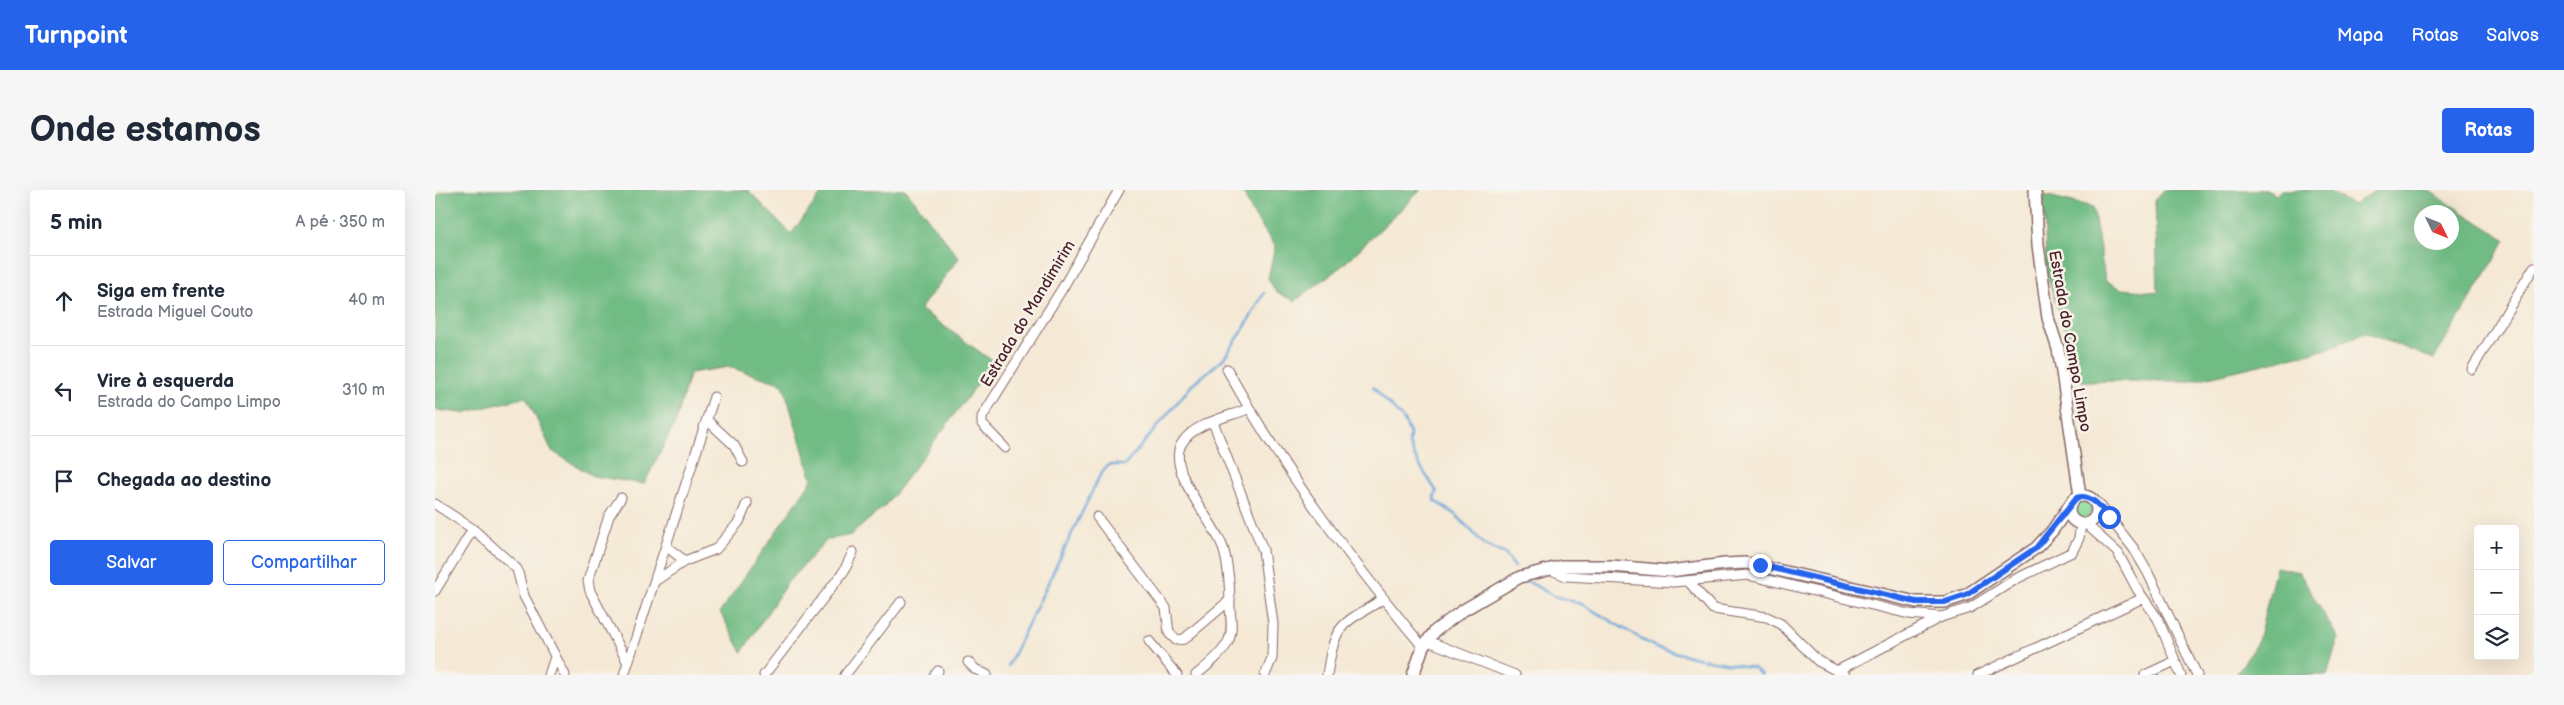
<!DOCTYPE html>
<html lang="pt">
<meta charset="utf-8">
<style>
:root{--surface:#fff;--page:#f6f6f7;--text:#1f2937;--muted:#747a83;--line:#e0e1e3;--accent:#2563eb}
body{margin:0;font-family:"Balsamiq Sans",sans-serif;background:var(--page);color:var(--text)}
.controls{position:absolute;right:15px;bottom:15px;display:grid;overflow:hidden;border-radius:5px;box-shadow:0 5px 20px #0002}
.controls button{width:45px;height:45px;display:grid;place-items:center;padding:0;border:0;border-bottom:1px solid var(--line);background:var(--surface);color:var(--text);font:25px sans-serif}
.compass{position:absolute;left:1979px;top:15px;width:45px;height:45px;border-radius:50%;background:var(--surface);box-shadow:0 5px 20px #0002;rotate:133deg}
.stop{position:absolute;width:15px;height:15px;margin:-11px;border:4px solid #2563eb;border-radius:50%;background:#fff}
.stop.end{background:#2563eb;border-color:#fff;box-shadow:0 1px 5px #0008}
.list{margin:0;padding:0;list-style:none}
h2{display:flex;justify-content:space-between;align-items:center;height:65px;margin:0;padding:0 20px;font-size:21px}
h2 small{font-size:16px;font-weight:400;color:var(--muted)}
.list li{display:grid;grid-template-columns:32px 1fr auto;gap:15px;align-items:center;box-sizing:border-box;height:90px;padding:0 20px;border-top:1px solid var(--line)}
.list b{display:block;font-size:19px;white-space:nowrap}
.list p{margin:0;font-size:16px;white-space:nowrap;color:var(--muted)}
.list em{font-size:16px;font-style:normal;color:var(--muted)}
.actions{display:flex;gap:10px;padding:15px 20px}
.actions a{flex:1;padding:11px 0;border:1px solid var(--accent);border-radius:5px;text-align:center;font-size:18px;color:var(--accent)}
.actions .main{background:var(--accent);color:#fff}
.icon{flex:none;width:28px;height:28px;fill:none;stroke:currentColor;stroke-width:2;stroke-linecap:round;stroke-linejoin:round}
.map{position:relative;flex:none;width:2099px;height:485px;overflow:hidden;border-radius:5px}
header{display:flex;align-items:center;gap:30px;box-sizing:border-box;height:70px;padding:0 25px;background:var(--accent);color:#fff}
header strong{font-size:24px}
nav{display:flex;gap:28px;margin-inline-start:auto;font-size:18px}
.intro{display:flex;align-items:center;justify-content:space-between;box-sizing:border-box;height:120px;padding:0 30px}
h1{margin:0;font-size:35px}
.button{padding:12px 22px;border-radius:5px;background:var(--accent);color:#fff;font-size:18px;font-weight:700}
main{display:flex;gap:30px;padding:0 30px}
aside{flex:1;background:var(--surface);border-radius:5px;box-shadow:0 5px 20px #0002}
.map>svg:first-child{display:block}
.green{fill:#8cdd9d;stroke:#6b7e64}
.forest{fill:#71bc84;stroke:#5e6e58;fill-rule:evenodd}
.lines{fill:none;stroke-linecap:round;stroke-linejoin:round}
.stream{stroke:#6aa5da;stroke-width:2.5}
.minor-casing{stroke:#866666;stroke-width:11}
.tertiary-casing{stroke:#866666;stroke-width:14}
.minor{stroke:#fff;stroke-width:9}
.tertiary{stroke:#fff;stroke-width:11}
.route{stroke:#2563eb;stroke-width:6}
.labels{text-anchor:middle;stroke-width:5;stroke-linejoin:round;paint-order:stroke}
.street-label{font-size:16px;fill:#4a1f2b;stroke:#f7f3e8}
</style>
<header>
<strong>Turnpoint</strong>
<nav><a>Mapa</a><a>Rotas</a><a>Salvos</a></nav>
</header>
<div class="intro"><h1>Onde estamos</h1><a class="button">Rotas</a></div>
<main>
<aside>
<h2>5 min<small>A pé · 350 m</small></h2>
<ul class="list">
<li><svg class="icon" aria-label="ahead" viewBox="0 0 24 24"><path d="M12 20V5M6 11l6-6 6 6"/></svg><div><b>Siga em frente</b><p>Estrada Miguel Couto</p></div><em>40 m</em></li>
<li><svg class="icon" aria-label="left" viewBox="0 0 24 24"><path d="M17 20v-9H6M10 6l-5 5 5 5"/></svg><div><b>Vire à esquerda</b><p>Estrada do Campo Limpo</p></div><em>310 m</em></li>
<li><svg class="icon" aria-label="arrive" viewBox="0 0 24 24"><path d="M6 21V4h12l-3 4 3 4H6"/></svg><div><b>Chegada ao destino</b></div></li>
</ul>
<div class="actions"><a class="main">Salvar</a><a>Compartilhar</a></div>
</aside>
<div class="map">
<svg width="2099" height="485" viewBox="0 0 2099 485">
<rect width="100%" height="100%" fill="#f7f3e8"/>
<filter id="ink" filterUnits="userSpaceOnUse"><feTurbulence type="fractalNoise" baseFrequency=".02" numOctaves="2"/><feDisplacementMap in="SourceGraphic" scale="10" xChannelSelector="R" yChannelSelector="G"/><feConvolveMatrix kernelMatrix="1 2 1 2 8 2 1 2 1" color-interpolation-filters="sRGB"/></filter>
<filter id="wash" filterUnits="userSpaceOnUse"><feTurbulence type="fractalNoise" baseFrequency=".0096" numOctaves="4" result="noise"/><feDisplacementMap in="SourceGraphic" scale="20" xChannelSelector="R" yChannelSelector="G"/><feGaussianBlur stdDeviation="1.12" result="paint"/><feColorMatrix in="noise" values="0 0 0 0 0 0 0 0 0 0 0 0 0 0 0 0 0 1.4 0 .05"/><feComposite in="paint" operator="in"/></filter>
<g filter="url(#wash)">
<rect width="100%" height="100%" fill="#f5e9d5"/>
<circle class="green" cx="1647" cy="320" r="9"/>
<g class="forest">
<polygon points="21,0 313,0 356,44 389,0 471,0 524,68 485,119 559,172 452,314 416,345 392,350 352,393 307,462 285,422 377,290 348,194 294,177 255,183 241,231 209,294 158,286 117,261 91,207 28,223 0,220 0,9 5,3"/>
<polygon points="807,0 986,0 908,75 860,111 842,103 833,89 840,56 817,22"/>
<path d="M1729 0H1831L1841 5 1846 0H1892L1918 15 1941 0H1993L2071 50 1999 169 1931 143 1889 160 1756 191H1646L1611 81 1609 5 1658 17 1670 90 1686 99 1723 102 1720 11ZM1986 22H2016V52H1986Z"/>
<polygon points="1841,377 1864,382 1903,448 1892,485 1801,485 1823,451"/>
</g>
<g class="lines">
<g class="stream">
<polyline points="938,197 969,230 975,244 974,254 983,273 1002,302 999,307 1000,311 1021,325 1050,355 1070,364 1080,377"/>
<polyline points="1090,390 1119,406 1147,414 1220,457 1262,468 1319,478 1326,485"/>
<polyline points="573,476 666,283 673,275 690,275 757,195 788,169 807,142 829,103"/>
</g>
</g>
</g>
<g filter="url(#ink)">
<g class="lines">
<defs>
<g id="minor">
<path d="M792 179C846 278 916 370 988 457"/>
<polyline points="2037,179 2099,77"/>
<polyline points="273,231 299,255 308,272"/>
<polyline points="778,232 828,360 838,434 837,468 830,485"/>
<polyline points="570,258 547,234 547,227 627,99 684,0"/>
<polyline points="186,308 174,326 153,391 155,401 193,473"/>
<polyline points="1659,312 1664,314 1699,359 1713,383 1762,485"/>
<polyline points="0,314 38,339 82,379 89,406 130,485"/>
<polyline points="662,327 731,418 734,443 741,450 749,449 795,410"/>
<polyline points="1651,334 1683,363 1702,399 1723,429 1746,485"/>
<polyline points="232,357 250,371"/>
<polyline points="1116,380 1131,386 1239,392 1313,385 1474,424 1506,427 1535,418 1581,389 1637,362 1644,348 1646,334"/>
<polyline points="220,391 250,371 281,359 304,332 312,313"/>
<polyline points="1253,391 1278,419 1332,427 1346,434 1383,471 1410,485"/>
<polyline points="0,401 38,339"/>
<polyline points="714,451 742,485"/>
<polyline points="993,451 1080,485"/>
<polyline points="533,472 540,479 552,485"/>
<polyline points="1402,481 1506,427"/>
<polyline points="114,485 120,467"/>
<polyline points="189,485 279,207"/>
<polyline points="329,485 409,381 418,362"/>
<polyline points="410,485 466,412"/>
<polyline points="500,485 503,481"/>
<path d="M761 485C772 476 786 465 793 452 798 442 796 429 795 419 795 398 794 374 787 355 777 329 730 279 747 253 759 233 793 227 813 219"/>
<path d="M892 485C900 432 905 436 948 409"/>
<polyline points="1543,485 1708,408"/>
<polyline points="1710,485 1740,471"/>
</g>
<g id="tertiary">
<polyline points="1600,0 1603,55 1613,128 1623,159 1627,182 1645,306"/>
<circle cx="1648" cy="320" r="14"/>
<polyline points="978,485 988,457 1000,441 1027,421 1085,387 1127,376 1177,376 1235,381 1290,374 1311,373 1481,412 1510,412 1531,405 1601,358 1617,341 1635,315"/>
</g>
</defs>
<use href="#minor" class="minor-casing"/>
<use href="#tertiary" class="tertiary-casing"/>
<use href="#minor" class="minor"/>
<use href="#tertiary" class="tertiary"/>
</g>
</g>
<g class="lines" filter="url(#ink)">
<path class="route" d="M1325 375 1481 412H1510L1531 405 1601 358 1641 308C1655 303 1665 316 1674 327"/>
</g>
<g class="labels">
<g class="street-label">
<text transform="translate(592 123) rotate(-59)" y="6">Estrada do Mandimirim</text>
<text transform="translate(1636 151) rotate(80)" y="6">Estrada do Campo Limpo</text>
</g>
</g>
</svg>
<div class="controls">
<button>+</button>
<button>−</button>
<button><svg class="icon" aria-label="layers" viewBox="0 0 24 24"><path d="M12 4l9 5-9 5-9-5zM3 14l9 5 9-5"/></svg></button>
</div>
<svg class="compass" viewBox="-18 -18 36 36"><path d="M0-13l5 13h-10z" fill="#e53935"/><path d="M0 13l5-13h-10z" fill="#747a83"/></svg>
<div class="stop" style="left:1674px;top:327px"></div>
<div class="stop end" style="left:1325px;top:375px"></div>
</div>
</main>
